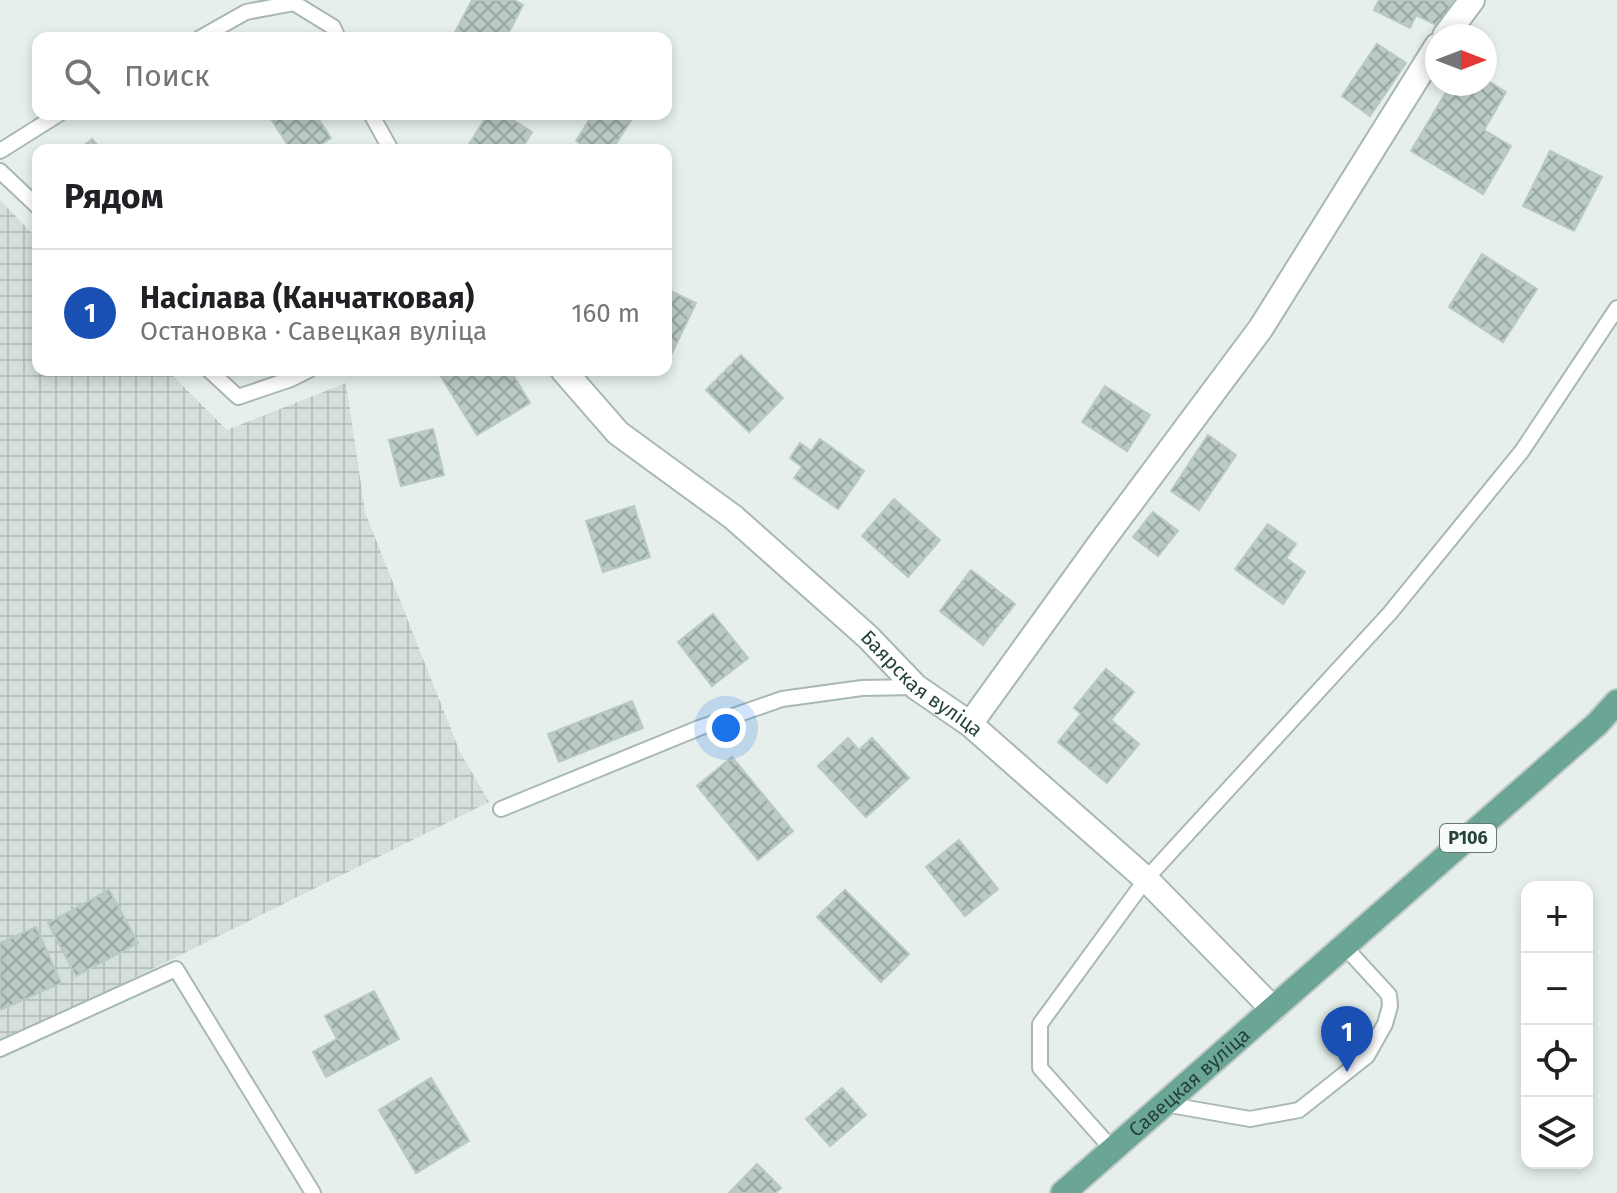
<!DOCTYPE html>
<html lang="ru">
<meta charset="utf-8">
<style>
:root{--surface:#fff;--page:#f6f6f6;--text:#202124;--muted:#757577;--line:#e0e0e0;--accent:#111827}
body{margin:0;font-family:"Fira Sans",sans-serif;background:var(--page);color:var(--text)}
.controls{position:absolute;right:24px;bottom:24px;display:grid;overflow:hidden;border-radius:16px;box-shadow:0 4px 12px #0003}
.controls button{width:72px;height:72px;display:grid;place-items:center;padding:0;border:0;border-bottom:2px solid var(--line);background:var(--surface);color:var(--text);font:40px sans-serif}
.compass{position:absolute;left:1425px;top:24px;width:72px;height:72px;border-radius:50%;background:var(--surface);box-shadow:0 4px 12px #0003;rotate:90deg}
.you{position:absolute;left:726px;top:728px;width:28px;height:28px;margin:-20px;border:6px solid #fff;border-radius:50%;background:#1a73e8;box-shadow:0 0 0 12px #1a73e833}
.badge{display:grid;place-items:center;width:52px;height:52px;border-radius:50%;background:var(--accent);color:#fff;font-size:26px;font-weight:700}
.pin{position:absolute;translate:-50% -66px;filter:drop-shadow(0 2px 4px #0008)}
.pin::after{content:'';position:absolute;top:42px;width:28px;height:24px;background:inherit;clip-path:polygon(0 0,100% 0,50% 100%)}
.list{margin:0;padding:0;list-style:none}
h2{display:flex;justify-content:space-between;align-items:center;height:104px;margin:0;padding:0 32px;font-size:34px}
h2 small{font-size:26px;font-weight:400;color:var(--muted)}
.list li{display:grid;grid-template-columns:52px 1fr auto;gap:24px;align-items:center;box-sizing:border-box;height:128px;padding:0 32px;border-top:2px solid var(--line)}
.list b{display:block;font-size:30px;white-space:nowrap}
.list p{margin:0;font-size:26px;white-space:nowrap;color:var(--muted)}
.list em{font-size:26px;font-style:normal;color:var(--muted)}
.icon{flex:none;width:44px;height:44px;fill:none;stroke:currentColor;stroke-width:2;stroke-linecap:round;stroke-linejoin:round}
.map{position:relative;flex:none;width:1617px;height:1193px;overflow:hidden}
.search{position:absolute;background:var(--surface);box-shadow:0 4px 12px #0003;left:32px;top:32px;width:640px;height:88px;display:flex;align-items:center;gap:20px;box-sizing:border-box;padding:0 28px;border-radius:16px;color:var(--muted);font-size:30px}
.panel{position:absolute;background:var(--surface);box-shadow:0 4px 12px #0003;left:32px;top:144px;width:640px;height:232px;border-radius:16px}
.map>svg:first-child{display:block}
.industrial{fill:url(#industrial-grid)}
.building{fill:url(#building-cross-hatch);stroke:#b8c9c2;stroke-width:2}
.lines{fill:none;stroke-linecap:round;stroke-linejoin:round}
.lane-casing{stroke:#a8b8b2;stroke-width:18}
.street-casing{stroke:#a8b8b2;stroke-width:28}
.primary-casing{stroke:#c2cac8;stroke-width:28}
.lane{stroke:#fff;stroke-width:14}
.street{stroke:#fff;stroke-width:24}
.primary{stroke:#6aa596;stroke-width:24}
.labels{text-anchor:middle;stroke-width:6;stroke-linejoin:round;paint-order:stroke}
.shield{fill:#f7fbf9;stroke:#637a73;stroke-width:2}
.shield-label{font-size:18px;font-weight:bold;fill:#24423a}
.street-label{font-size:20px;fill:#24423a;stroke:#f7fbf9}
</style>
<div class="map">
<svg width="1617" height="1193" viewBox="0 0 1617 1193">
<defs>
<pattern id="industrial-grid" width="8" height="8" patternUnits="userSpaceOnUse" patternTransform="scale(2)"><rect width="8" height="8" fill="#d4dfda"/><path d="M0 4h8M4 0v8" fill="none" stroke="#b6c1bc"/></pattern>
<pattern id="building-cross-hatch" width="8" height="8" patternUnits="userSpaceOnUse" patternTransform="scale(2)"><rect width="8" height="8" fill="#bbcac4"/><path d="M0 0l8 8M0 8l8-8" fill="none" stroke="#98a6a0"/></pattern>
</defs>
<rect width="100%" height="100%" fill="#e6efeb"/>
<polygon class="industrial" points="0,200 38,239 38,370 167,370 227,430 346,383 365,512 460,752 489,802 25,1032 0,1042"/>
<g class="building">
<polygon points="472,0 514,0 523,5 506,38 452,38"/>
<polygon points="1379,0 1453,0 1440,27 1416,15 1410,28 1374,10"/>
<polygon points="1377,44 1406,63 1370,116 1342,96"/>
<polygon points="1485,79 1506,92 1484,130 1511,146 1483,194 1411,151 1451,84 1485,84"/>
<polygon points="268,114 315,114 331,138 312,150 291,150"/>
<polygon points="488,114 504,114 532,132 521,150 474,150 468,146"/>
<polygon points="593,114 635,114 612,150 591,150 576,141"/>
<polygon points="92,139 102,150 79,150"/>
<polygon points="1550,151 1602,177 1574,231 1523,206"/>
<polygon points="1482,254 1537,289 1503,342 1449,307"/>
<polygon points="666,289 696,303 672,353 666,351"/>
<polygon points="741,355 783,398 749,432 706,390"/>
<polygon points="437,370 510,370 530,403 477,435"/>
<polygon points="1105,386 1150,415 1127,451 1082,422"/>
<polygon points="433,429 444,475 401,486 389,440"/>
<polygon points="1208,435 1236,455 1199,510 1171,491"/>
<polygon points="820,439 864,471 838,509 794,478 802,467 790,458 800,443 811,451"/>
<polygon points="894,499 940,540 908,577 862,536"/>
<polygon points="634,506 650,557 603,572 586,521"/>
<polygon points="1153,512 1178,531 1158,556 1133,537"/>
<polygon points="1268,524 1296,544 1286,558 1305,572 1283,604 1235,569"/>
<polygon points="971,570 1015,604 983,645 940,611"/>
<polygon points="713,614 748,658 712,686 678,642"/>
<polygon points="1106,669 1134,692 1111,720 1139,744 1107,783 1058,742 1081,714 1074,708"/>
<polygon points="632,701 643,728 559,762 548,734"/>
<polygon points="848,738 859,750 872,738 909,778 866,817 818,766"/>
<polygon points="732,757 793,831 758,860 697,786"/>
<polygon points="959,840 998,889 965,916 926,867"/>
<polygon points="109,890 138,943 76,976 48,923"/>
<polygon points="845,890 909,954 881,982 817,917"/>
<polygon points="36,927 61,983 0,1010 0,943"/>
<polygon points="374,991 399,1039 326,1077 313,1052 337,1039 325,1016"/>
<polygon points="431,1078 469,1141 416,1173 379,1110"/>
<polygon points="842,1088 866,1115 830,1146 806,1119"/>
<polygon points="757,1164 781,1188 775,1193 729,1193"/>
</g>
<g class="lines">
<defs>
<g id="lane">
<polyline points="200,38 246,12 294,3 333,27 338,38"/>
<polyline points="371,114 391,150"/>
<polyline points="0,151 59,114"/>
<polyline points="0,171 38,207"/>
<polyline points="209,370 238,397 291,379 309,370"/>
<polyline points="501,809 699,728 782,699 862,688 916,687"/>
<polyline points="0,1049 176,969 313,1193"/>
<polyline points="1164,1104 1250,1119 1299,1110 1367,1056 1385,1024 1390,1006 1389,995 1344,946"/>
<polyline points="1112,1149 1040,1068 1040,1024 1146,879 1390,613 1522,451 1617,308"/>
</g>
<g id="street">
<polyline points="1445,36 1472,0"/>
<path id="s1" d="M563 370 618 433 733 517 868 637 916 687 970 724 1146 879 1273 1009"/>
<polyline points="970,724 1102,541 1261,328 1437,46"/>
</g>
<g id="primary">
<path id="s2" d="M1063 1193 1597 724 1617 702"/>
</g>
</defs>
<use href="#lane" class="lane-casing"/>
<use href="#street" class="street-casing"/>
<use href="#primary" class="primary-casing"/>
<use href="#lane" class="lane"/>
<use href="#street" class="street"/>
<use href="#primary" class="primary"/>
</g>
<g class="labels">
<rect class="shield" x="1440" y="824" width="56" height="28" rx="6"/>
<g class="shield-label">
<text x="1468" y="844">Р106</text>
</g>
<g class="street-label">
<text dy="7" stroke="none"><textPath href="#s1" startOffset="478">Баярская вуліца</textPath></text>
<text dy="7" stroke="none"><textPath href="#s2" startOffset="168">Савецкая вуліца</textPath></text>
</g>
</g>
</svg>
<div class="controls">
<button>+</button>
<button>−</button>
<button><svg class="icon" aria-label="locate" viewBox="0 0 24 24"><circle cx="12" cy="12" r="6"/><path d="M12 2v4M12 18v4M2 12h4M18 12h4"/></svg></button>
<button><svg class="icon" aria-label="layers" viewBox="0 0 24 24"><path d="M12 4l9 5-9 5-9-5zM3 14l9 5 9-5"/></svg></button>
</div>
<svg class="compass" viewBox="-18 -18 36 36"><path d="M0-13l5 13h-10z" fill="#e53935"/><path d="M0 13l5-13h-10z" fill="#757577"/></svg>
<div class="you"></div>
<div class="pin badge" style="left:1347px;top:1072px;background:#1a4fb4">1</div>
<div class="search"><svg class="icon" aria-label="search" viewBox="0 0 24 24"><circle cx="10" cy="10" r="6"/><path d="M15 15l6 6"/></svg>Поиск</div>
<section class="panel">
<h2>Рядом<small></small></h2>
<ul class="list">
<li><span class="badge" style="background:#1a4fb4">1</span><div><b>Насілава (Канчатковая)</b><p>Остановка · Савецкая вуліца</p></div><em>160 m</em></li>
</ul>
</section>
</div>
